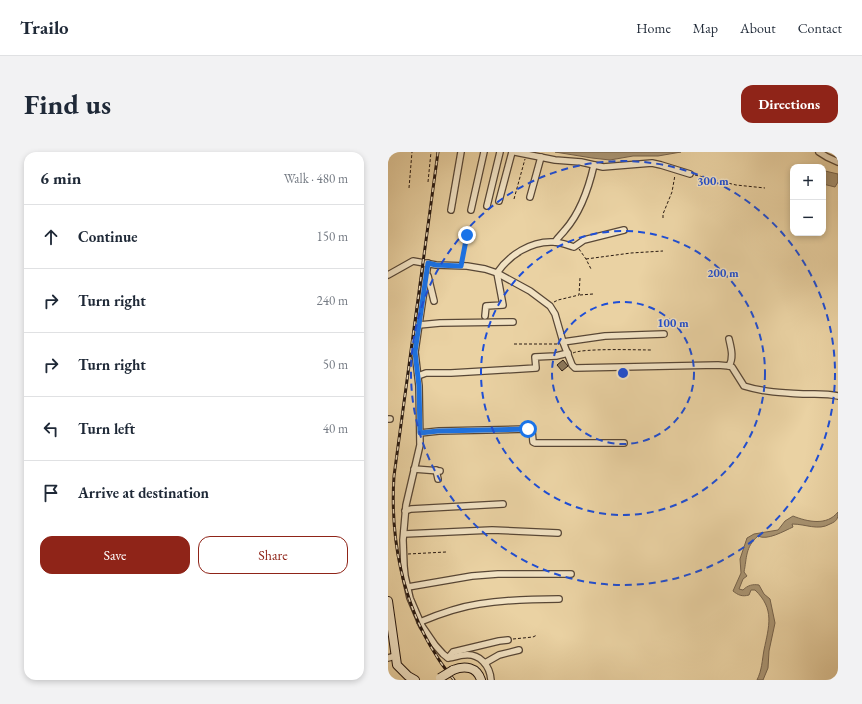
<!DOCTYPE html>
<meta charset="utf-8">
<style>
:root{--surface:#fff;--page:#f2f2f3;--text:#1f2937;--muted:#747a83;--line:#e0e1e3;--accent:#8f2418}
body{margin:0;font-family:"EB Garamond",serif;background:var(--page);color:var(--text)}
.controls{position:absolute;right:12px;top:12px;display:grid;overflow:hidden;border-radius:8px;box-shadow:0 2px 6px #0003}
.controls button{width:36px;height:36px;display:grid;place-items:center;padding:0;border:0;border-bottom:1px solid var(--line);background:var(--surface);color:var(--text);font:20px sans-serif}
.stop{position:absolute;width:12px;height:12px;margin:-9px;border:3px solid #1a73e8;border-radius:50%;background:#fff}
.stop.end{background:#1a73e8;border-color:#fff;box-shadow:0 1px 4px #0008}
.list{margin:0;padding:0;list-style:none}
h2{display:flex;justify-content:space-between;align-items:center;height:52px;margin:0;padding:0 16px;font-size:17px}
h2 small{font-size:13px;font-weight:400;color:var(--muted)}
.list li{display:grid;grid-template-columns:26px 1fr auto;gap:12px;align-items:center;box-sizing:border-box;height:64px;padding:0 16px;border-top:1px solid var(--line)}
.list b{display:block;font-size:15px;white-space:nowrap}
.list em{font-size:13px;font-style:normal;color:var(--muted)}
.actions{display:flex;gap:8px;padding:12px 16px}
.actions a{flex:1;padding:9px 0;border:1px solid var(--accent);border-radius:12px;text-align:center;font-size:14px;color:var(--accent)}
.actions .main{background:var(--accent);color:#fff}
.icon{flex:none;width:22px;height:22px;fill:none;stroke:currentColor;stroke-width:2;stroke-linecap:round;stroke-linejoin:round}
.map{position:relative;flex:none;width:450px;height:528px;overflow:hidden;border-radius:12px}
header{display:flex;align-items:center;gap:24px;box-sizing:border-box;height:56px;padding:0 20px;background:var(--surface);border-bottom:1px solid var(--line)}
header strong{font-size:19px}
nav{display:flex;gap:22px;margin-inline-start:auto;font-size:14px}
.intro{display:flex;align-items:center;justify-content:space-between;box-sizing:border-box;height:96px;padding:0 24px}
h1{margin:0;font-size:28px}
.button{padding:10px 18px;border-radius:12px;background:var(--accent);color:#fff;font-size:14px;font-weight:700}
main{display:flex;gap:24px;padding:0 24px}
aside{flex:1;background:var(--surface);border-radius:12px;box-shadow:0 2px 6px #0003}
.map>svg:first-child{display:block}
.water{fill:#a89371;stroke:#75624b}
.building{fill:#8d795d;stroke:#281911}
.lines{fill:none;stroke-linecap:round;stroke-linejoin:round}
.minor-casing{stroke:#584736;stroke-width:8}
.secondary-casing{stroke:#281911;stroke-width:10}
.path{stroke:#281911;stroke-width:1;stroke-dasharray:3 2;stroke-linecap:butt}
.minor{stroke:#f1e2c3;stroke-width:5.5}
.secondary{stroke:#f1e2c3;stroke-width:8}
.rail-casing{stroke:#281911;stroke-width:3}
.rail{stroke:#f1e2c3;stroke-width:1.5;stroke-dasharray:4.5;stroke-linecap:butt}
.secondary-bridge-casing{stroke:#281911;stroke-width:10;stroke-linecap:butt}
.secondary-bridge{stroke:#f1e2c3;stroke-width:8}
.route{stroke:#1a73e8;stroke-width:5}
.ring{fill:none;stroke:#1d4ed8;stroke-width:2;stroke-dasharray:7 5}
.centre{fill:#1d4ed8;stroke:#f1e2c3;stroke-width:2}
.ring-label{font-size:12px;text-anchor:middle;font-weight:bold;fill:#1d4ed8;stroke:#f1e2c3;stroke-width:3;stroke-linejoin:round;paint-order:stroke}
</style>
<header>
<strong>Trailo</strong>
<nav><a>Home</a><a>Map</a><a>About</a><a>Contact</a></nav>
</header>
<div class="intro"><h1>Find us</h1><a class="button">Directions</a></div>
<main>
<aside>
<h2>6 min<small>Walk · 480 m</small></h2>
<ul class="list">
<li><svg class="icon" aria-label="ahead" viewBox="0 0 24 24"><path d="M12 20V5M6 11l6-6 6 6"/></svg><div><b>Continue</b></div><em>150 m</em></li>
<li><svg class="icon" aria-label="right" viewBox="0 0 24 24"><path d="M7 20v-9h11M14 6l5 5-5 5"/></svg><div><b>Turn right</b></div><em>240 m</em></li>
<li><svg class="icon" aria-label="right" viewBox="0 0 24 24"><path d="M7 20v-9h11M14 6l5 5-5 5"/></svg><div><b>Turn right</b></div><em>50 m</em></li>
<li><svg class="icon" aria-label="left" viewBox="0 0 24 24"><path d="M17 20v-9H6M10 6l-5 5 5 5"/></svg><div><b>Turn left</b></div><em>40 m</em></li>
<li><svg class="icon" aria-label="arrive" viewBox="0 0 24 24"><path d="M6 21V4h12l-3 4 3 4H6"/></svg><div><b>Arrive at destination</b></div></li>
</ul>
<div class="actions"><a class="main">Save</a><a>Share</a></div>
</aside>
<div class="map">
<svg width="450" height="528" viewBox="0 0 450 528">
<rect width="100%" height="100%" fill="#ead2a3"/>
<filter id="stains"><feTurbulence type="fractalNoise" baseFrequency=".005" numOctaves="4"/><feColorMatrix values="0 0 0 0 .2 0 0 0 0 .09 0 0 0 0 .02 0 0 0 .5 -.17"/></filter>
<radialGradient id="worn" r=".72"><stop offset=".6" stop-color="#630" stop-opacity="0"/><stop offset="1" stop-color="#630" stop-opacity=".3"/></radialGradient>
<g class="water">
<polygon points="167,0 293,0 270,4 245,4 222,8 204,6"/>
<polygon points="435,18 437,19 450,22 450,30 447,35 435,32"/>
<path d="M450 360C450 367 449 369 442 372 430 379 418 372 404 372L405 375C396 379 379 389 370 384 357 395 359 406 356 420L359 424 355 427 351 437 355 438C360 433 365 432 371 433L376 442 382 447 387 471 381 499 380 516 375 528H369C374 518 374 509 376 498 381 474 387 457 367 438H363L361 443C354 445 350 443 345 439L353 421 352 407 359 386 366 382 390 378 397 369 405 364C420 370 439 374 450 360Z"/>
</g>
<polygon class="building" points="175,208 180,214 174,219 169,213"/>
<g class="lines">
<defs>
<g id="minor">
<polyline points="127,0 167,8 193,10 215,15 264,11 273,13 302,22"/>
<polyline points="431,0 439,5 450,10"/>
<polyline points="142,45 153,5"/>
<polyline points="111,49 124,0"/>
<polyline points="99,54 112,0"/>
<polyline points="63,58 73,0"/>
<polyline points="83,58 96,0"/>
<path d="M167 90C170 85 174 82 177 78 192 61 201 35 206 13"/>
<path d="M40 111 27 200 31 234 32 293 18 353 15 388 16 414 17 424 22 446 34 474 47 493 55 502 60 506C66 506 71 503 76 503 92 501 102 514 103 528"/>
<path d="M0 123 25 109 48 113 79 114 97 117 109 121 142 139 162 154 167 162 175 190 184 213 187 216 330 213 341 214 344 215 356 234C375 240 395 241 415 242 427 242 439 241 450 244"/>
<polyline points="40,124 46,149"/>
<path d="M97 164 98 154 115 153 109 121C121 103 143 89 165 90 172 90 179 93 186 95L196 88 236 78"/>
<polyline points="31,173 52,171 125,170"/>
<polyline points="175,190 217,184 276,182"/>
<path d="M341 214C346 205 343 196 341 187"/>
<polyline points="30,224 38,221 63,221 148,216 147,205 168,204 180,201"/>
<polyline points="0,267 2,267"/>
<polyline points="32,281 51,279 140,277 144,278 145,290 147,291 236,291"/>
<polyline points="26,317 52,319"/>
<polyline points="48,318 50,327"/>
<polyline points="17,359 23,357 115,352"/>
<polyline points="16,382 104,378 170,381"/>
<polyline points="20,435 84,424 110,422 183,422"/>
<path d="M32 470C51 462 71 455 91 452 117 448 144 447 171 447"/>
<polyline points="0,506 7,504"/>
<polyline points="60,506 65,500 111,489 120,488"/>
<polyline points="97,511 111,503 131,498"/>
</g>
<g id="secondary">
<polyline points="0,449 9,513 20,524 27,528"/>
<path d="M65 518C77 513 89 515 93 528"/>
</g>
</defs>
<use href="#minor" class="minor-casing"/>
<use href="#secondary" class="secondary-casing"/>
<g class="path">
<polyline points="307,23 348,33 377,36"/>
<polyline points="40,30 43,0"/>
<polyline points="21,36 24,0"/>
<polyline points="126,47 137,7"/>
<polyline points="275,66 275,62 284,40 287,23"/>
<polyline points="191,97 198,107 203,117"/>
<polyline points="198,107 243,101 275,99"/>
<polyline points="74,108 79,83"/>
<polyline points="192,143 205,142"/>
<polyline points="166,150 170,148 191,143 192,126"/>
<polyline points="126,192 170,192"/>
<path d="M185 201C195 196 250 198 264 198"/>
<polyline points="20,402 58,400"/>
<polyline points="125,487 145,485 149,483"/>
</g>
<use href="#minor" class="minor"/>
<use href="#secondary" class="secondary"/>
<defs>
<path id="rail" d="M50 0 6 324C2 386 14 450 48 503 53 512 60 520 66 528"/>
</defs>
<use href="#rail" class="rail-casing"/>
<use href="#rail" class="rail"/>
<defs>
<polyline id="secondary-bridge" points="52,526 65,518"/>
</defs>
<use href="#secondary-bridge" class="secondary-bridge-casing"/>
<use href="#secondary-bridge" class="secondary-bridge"/>
</g>
<g class="lines">
<polyline class="route" points="79,83 73,114 48,113 40,111 27,200 31,234 32,281 50,279 140,277"/>
</g>
<g class="ring">
<circle cx="235" cy="221" r="71"/>
<circle cx="235" cy="221" r="142"/>
<circle cx="235" cy="221" r="212"/>
</g>
<circle cx="235" cy="221" r="6" class="centre"/>
<g class="ring-label">
<text x="325" y="33">300 m</text>
<text x="335" y="125">200 m</text>
<text x="285" y="175">100 m</text>
</g>
<rect width="100%" height="100%" filter="url(#stains)"/>
<rect width="100%" height="100%" fill="url(#worn)"/>
</svg>
<div class="controls">
<button>+</button>
<button>−</button>
</div>
<div class="stop" style="left:140px;top:277px"></div>
<div class="stop end" style="left:79px;top:83px"></div>
</div>
</main>
